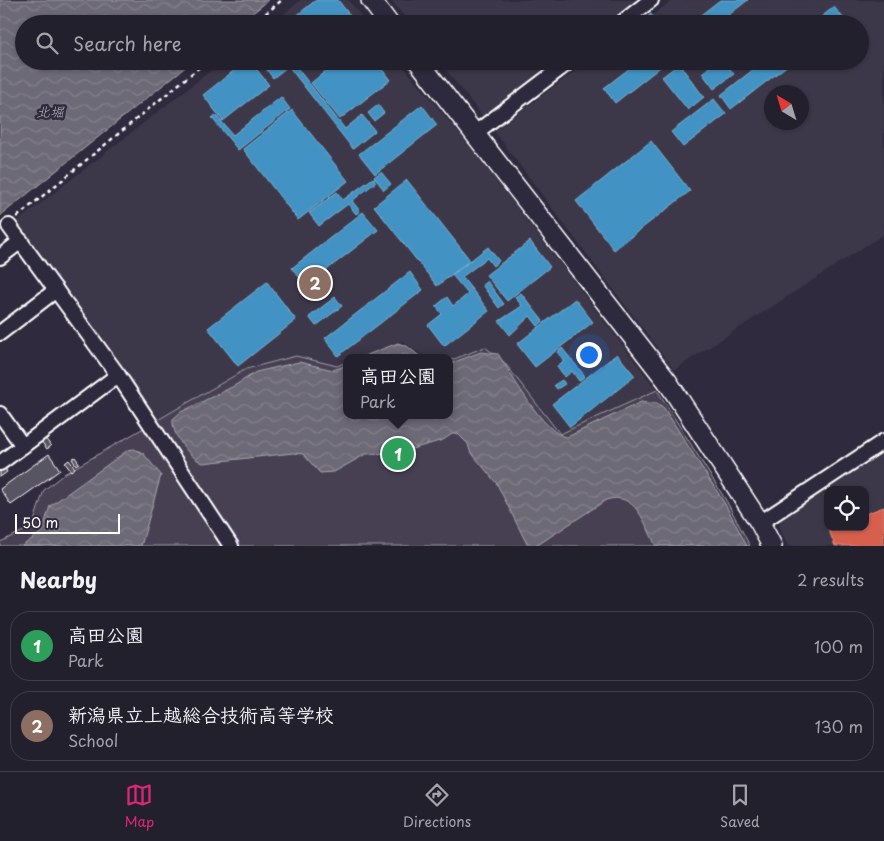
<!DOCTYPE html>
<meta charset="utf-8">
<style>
:root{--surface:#23202e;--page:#2f2d3a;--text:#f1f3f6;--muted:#a3a3aa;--line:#403e4a;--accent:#db2777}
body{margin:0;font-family:"Playpen Sans","Klee One",sans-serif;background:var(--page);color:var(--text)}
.controls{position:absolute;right:15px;bottom:15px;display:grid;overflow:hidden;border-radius:10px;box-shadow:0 1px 4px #0004}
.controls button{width:45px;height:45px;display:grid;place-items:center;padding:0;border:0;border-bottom:1px solid var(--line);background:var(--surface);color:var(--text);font:25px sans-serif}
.compass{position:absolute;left:764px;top:85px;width:45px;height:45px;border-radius:50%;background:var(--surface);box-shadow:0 1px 4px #0004;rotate:322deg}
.scale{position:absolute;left:15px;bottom:12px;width:105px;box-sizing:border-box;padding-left:5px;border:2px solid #fff;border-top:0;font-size:14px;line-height:18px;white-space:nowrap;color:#fff;-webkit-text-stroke:4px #2f2a3d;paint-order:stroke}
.you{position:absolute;left:588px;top:354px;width:18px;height:18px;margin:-12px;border:4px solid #fff;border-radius:50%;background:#1a73e8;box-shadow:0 0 0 8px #1a73e833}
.badge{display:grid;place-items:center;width:32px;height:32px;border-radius:50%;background:var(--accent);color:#fff;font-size:16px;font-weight:700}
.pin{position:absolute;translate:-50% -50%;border:2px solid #fff;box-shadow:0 1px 5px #0006}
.popup{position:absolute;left:343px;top:354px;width:110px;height:65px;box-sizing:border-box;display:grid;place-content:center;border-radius:10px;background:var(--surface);filter:drop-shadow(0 1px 4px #0005);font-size:16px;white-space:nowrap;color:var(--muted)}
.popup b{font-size:19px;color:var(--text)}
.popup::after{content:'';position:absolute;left:50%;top:100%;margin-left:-10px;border:10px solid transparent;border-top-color:var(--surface)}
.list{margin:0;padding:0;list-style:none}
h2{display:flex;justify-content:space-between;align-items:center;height:65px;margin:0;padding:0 20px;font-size:21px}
h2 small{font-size:16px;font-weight:400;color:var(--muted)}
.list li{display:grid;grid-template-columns:32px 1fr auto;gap:15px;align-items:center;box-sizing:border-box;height:70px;margin:0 10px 10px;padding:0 10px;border:1px solid var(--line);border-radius:20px}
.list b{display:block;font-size:19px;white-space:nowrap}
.list p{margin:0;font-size:16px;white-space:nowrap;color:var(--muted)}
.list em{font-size:16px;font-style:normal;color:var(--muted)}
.icon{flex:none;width:28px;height:28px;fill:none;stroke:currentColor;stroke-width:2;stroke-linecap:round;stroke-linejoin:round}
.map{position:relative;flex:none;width:884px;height:546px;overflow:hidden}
.search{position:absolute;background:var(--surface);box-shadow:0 1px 4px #0004;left:15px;right:15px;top:15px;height:55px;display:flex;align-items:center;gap:12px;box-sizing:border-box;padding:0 18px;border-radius:28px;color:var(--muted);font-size:19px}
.sheet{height:225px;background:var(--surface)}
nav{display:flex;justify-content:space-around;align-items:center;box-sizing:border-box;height:70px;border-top:1px solid var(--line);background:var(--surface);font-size:14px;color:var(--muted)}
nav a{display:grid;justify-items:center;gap:2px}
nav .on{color:var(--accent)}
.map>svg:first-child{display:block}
.built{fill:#3c3749;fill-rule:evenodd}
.park{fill:#464152;stroke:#a2a0a8}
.water{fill:url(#water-waves);stroke:#a7a6ad}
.shops{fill:#d6604d;stroke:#e29082}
.schools{fill:#4393c3;stroke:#7bb3d5}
.building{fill:#595564;stroke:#fff}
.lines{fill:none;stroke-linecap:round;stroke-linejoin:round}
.street-casing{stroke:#fff;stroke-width:18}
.secondary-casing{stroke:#fff;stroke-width:22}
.path{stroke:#fff;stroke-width:2.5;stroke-dasharray:4 4;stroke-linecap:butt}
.street{stroke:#2f2a3d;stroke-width:14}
.secondary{stroke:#2f2a3d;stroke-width:19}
.labels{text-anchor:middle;stroke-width:5;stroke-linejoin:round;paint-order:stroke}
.water-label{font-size:14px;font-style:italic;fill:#b6b4bb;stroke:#2f2a3d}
</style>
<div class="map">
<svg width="884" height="546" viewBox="0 0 884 546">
<defs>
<pattern id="water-waves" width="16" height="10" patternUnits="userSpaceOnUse" patternTransform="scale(1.25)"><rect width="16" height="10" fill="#6d6a77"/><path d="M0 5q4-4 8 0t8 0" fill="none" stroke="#83808b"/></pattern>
</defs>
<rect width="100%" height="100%" fill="#2f2a3d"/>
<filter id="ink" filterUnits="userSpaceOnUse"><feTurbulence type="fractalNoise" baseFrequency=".02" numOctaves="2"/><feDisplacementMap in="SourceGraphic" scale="10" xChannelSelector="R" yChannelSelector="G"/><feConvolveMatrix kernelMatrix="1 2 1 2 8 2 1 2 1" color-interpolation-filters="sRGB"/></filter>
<g filter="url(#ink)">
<g class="built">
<polygon points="301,0 348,0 368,24 271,24"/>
<polygon points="391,0 637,0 606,24 410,24"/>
<path d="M673 0H884V234L674 370 494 131 589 61H860V24H640ZM772 92H802V122H772Z"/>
<polygon points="223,61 399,61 473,150 657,390 560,434 504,362 485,347 449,361 449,358 425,358 403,341 358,358 347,358 347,362 337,366 296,356 246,369 155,421 13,225"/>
<polygon points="439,61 558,61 484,118"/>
<path d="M884 449V546H788L779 528 782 516ZM828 490H865V527H828Z"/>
</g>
<polygon class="park" points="485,347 504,362 560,434 657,390 727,502 750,546 0,546 0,542 32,527 44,490 64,474 246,369 296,356 337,366 347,362 347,415 449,415 449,361"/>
<g class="water">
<polygon points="0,0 269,0 239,24 24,24 24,61 193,61 0,216"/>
<polygon points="398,343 407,346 422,358 359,358"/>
<path d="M481 352 498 354C511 373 544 435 567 437L641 402 657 403 664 408 725 504 747 546H656C645 525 636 490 606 500L536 546H528L497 484 470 451 468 444 458 434H452L443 440 398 453 366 454 334 472 320 473 303 454 293 453 203 463C189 457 171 434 173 419L181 412 234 386 256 372 299 362 333 370 347 365V415H449V364Z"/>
<polygon points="134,449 143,453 161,475 141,546 22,546 42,532 50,506 128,450"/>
</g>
<polygon class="shops" points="884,507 884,546 835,546 828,528 865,527 865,514"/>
<g class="schools">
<polygon points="316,0 338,0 351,17 343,24 286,24"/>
<polygon points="720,0 748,0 717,24 689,24"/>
<polygon points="834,7 845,20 841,24 812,24"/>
<polygon points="651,14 658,24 638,24"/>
<polygon points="246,61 250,61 269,85 223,121 203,95"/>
<polygon points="260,61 295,61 273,78"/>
<polygon points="338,61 376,61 390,80 340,119 311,83"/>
<polygon points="639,61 668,61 615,103 604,88"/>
<polygon points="716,61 724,61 734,74 714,89 702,73"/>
<polygon points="764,61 793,61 731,109 721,95"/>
<polygon points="294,64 345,129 362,115 375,131 353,149 289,67"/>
<polygon points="679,64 704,97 688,110 662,77"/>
<polygon points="281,97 290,109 238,150 212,118 216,115 233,135"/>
<polygon points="714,99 726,114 683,147 671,132"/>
<polygon points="378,105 384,113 374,121 368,113"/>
<polygon points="422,105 437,125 375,174 359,154"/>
<polygon points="292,110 348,181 298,220 243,149"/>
<polygon points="651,141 690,191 614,250 576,201"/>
<polygon points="381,172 391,184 384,190 374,177"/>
<polygon points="373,178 376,182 352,201 360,211 356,214 348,204 319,226 309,213 337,192 343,200"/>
<polygon points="407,180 470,260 437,286 374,206"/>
<polygon points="363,212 378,230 306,286 292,268"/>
<polygon points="530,241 550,267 507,301 486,275"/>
<polygon points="488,247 499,261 493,266 487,258 462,277 489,311 444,346 428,325 442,314 436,306 447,297 453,306 468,294 452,275"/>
<polygon points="410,272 423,290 338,356 325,338"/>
<polygon points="487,281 504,304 499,308 482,285"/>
<polygon points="267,282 296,320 238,366 208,328"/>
<polygon points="521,293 543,321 538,326 530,316 510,335 499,321 522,306 515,297"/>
<polygon points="335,297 342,306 316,326 309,317"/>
<polygon points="575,299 593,322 535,367 517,344"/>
<polygon points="562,348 585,376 579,381 572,371 565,377 557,366 564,361 557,352"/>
<polygon points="617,354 635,376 570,427 552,404"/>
<polygon points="562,380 565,384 557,389 554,385"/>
</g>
<g class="building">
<polygon points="45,438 51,446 47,449 41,441"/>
<polygon points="49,454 60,470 11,505 0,489"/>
<polygon points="75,457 79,463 76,465 72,459"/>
<polygon points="69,460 75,468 71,471 65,463"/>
<polygon points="5,468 7,472 0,477 0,472"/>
</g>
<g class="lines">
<defs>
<g id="street">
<polyline points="620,24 651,0"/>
<polyline points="474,134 570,61"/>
<polyline points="9,226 118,375 231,546"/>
<polyline points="0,257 21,241"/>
<polyline points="0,333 56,290"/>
<polyline points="0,414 23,446"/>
<polyline points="0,463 118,375"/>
<polyline points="760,523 884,441"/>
</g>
<g id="secondary">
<polyline points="371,0 389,24"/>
<polyline points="418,61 667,381 760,523 772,546"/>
</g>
</defs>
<use href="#street" class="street-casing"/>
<use href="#secondary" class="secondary-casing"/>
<g class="path">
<polyline points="253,24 282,0"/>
<polyline points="17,217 207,61"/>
</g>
<use href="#street" class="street"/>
<use href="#secondary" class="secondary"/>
</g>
</g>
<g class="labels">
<g class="water-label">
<text x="50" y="117">北堀</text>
</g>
</g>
</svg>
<div class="controls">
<button><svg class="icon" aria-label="locate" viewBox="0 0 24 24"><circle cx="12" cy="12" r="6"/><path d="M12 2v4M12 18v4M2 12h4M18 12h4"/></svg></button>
</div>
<svg class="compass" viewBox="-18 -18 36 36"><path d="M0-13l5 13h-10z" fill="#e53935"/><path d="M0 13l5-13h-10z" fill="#a3a3aa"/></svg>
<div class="scale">50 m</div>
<div class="you"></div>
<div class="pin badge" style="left:398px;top:454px;background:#2e9e5b">1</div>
<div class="popup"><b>高田公園</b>Park</div>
<div class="pin badge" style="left:315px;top:283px;background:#8d6e63">2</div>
<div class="search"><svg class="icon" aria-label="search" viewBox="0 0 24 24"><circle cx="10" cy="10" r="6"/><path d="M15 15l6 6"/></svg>Search here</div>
</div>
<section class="sheet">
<h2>Nearby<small>2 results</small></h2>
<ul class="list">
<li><span class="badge" style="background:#2e9e5b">1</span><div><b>高田公園</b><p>Park</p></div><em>100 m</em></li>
<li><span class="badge" style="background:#8d6e63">2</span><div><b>新潟県立上越総合技術高等学校</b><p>School</p></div><em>130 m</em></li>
</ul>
</section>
<nav>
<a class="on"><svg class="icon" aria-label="map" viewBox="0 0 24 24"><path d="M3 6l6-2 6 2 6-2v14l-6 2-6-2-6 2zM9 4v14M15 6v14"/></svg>Map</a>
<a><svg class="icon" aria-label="directions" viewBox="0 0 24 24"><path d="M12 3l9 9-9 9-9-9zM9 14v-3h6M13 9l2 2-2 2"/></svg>Directions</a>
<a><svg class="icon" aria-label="saved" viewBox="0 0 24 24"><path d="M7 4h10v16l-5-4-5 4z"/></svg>Saved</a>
</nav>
